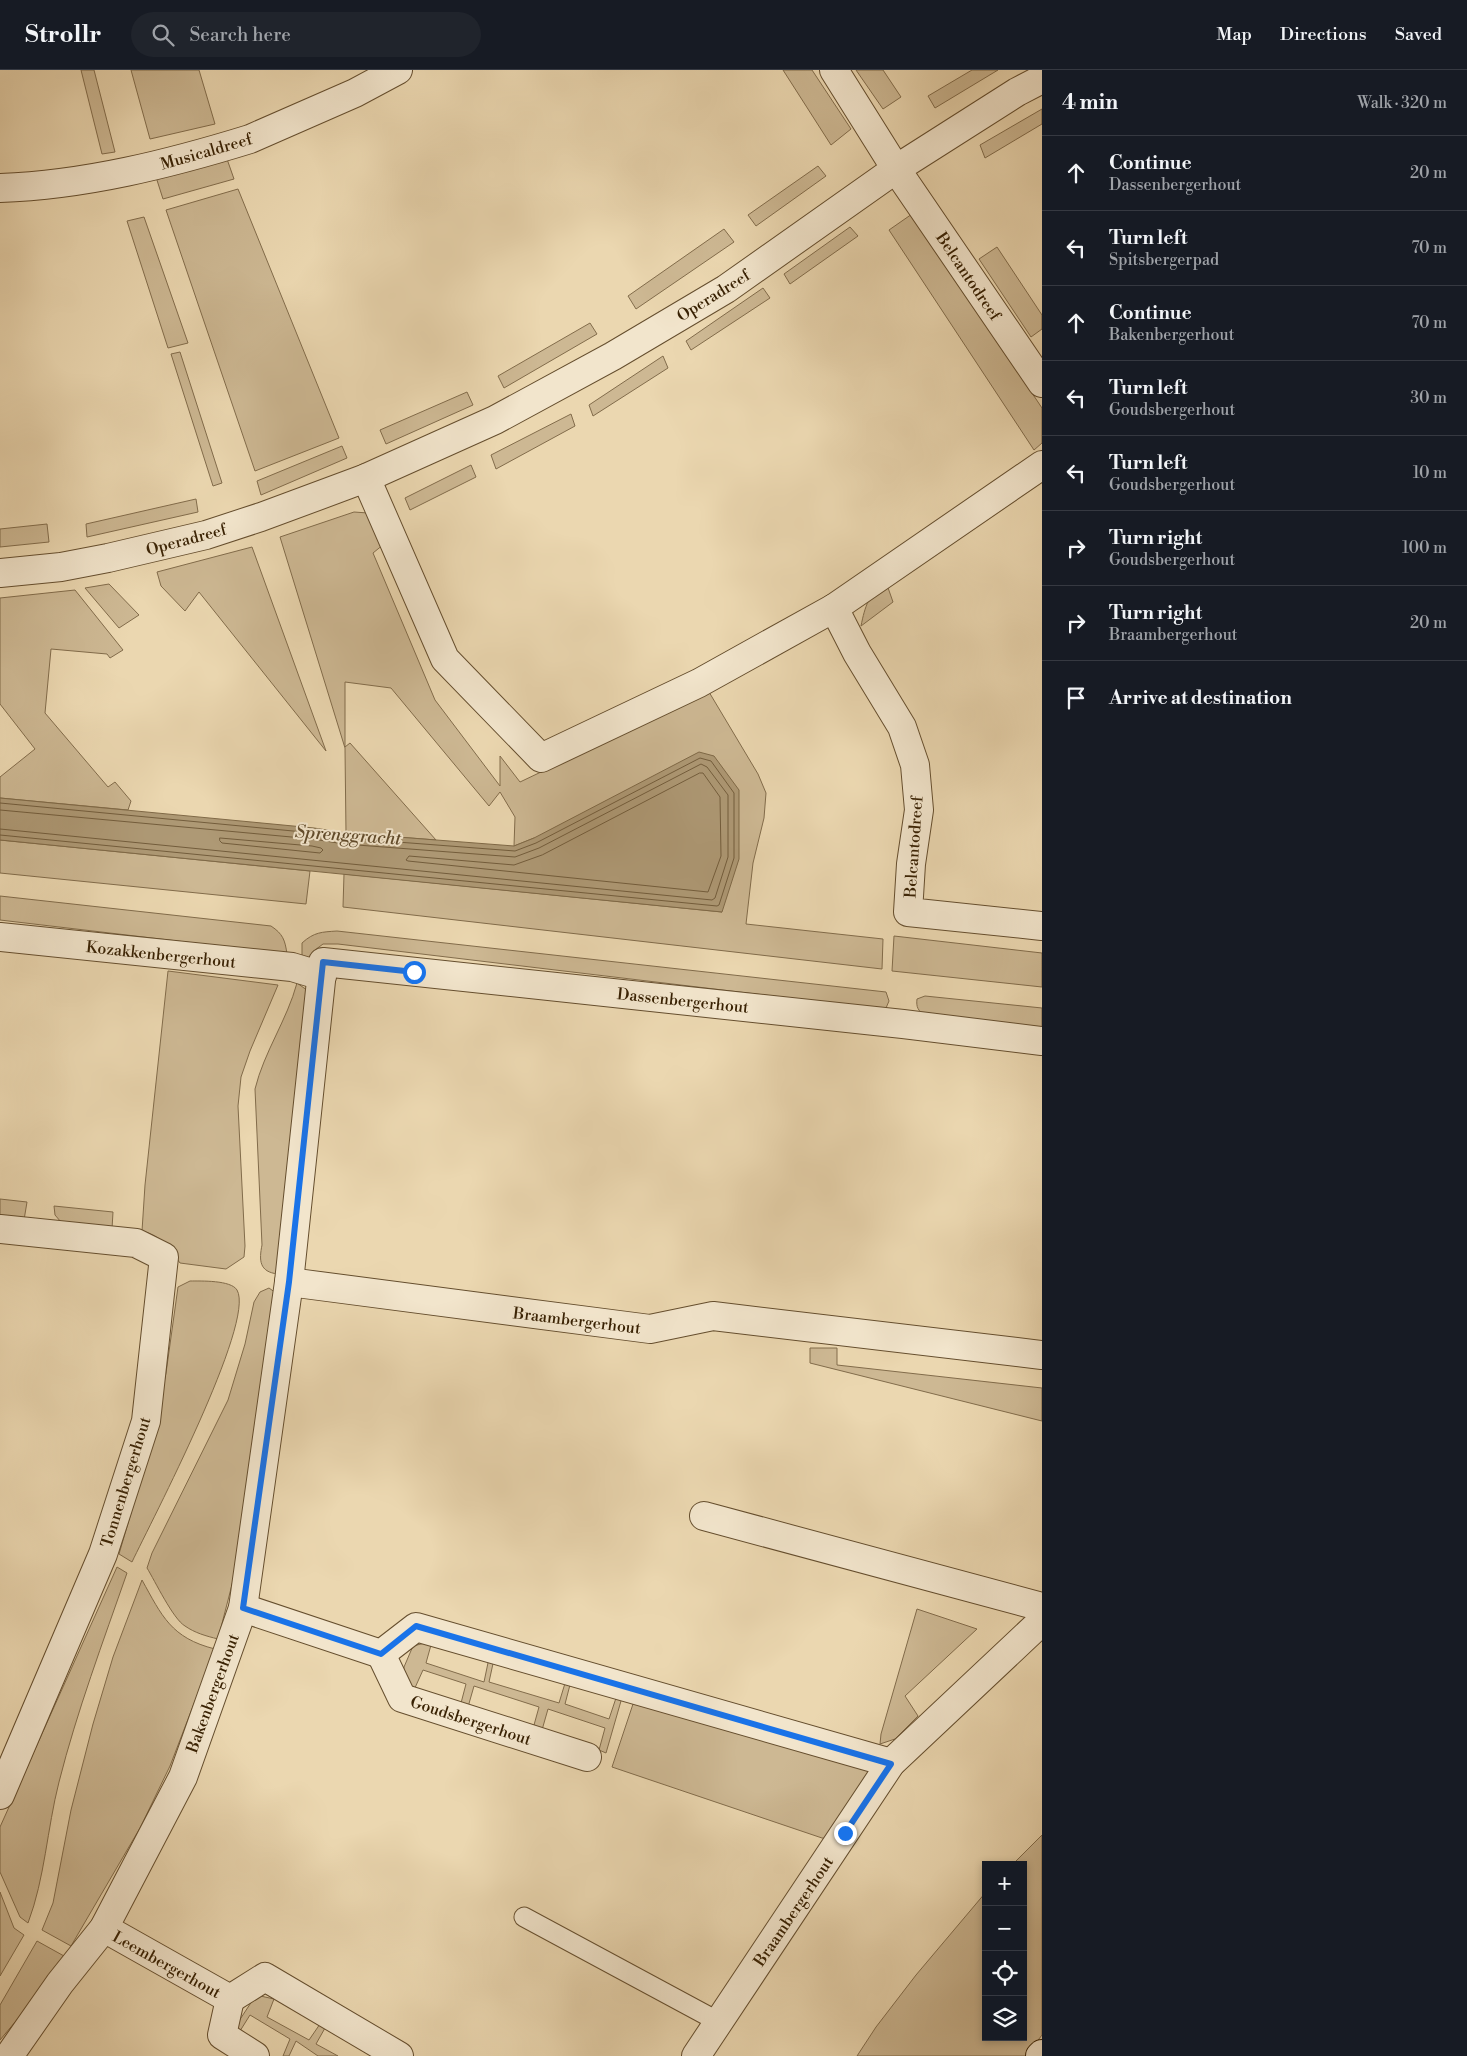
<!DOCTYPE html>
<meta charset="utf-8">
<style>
:root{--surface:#171b24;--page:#20242c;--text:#f1f3f6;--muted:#9ea1a6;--line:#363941}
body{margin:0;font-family:"Libre Bodoni",serif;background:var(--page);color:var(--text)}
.controls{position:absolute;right:15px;bottom:15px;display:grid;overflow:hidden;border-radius:0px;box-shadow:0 2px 8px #0003}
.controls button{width:45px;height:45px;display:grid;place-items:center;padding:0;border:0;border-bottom:1px solid var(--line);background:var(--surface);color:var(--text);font:25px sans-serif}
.stop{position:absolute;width:15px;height:15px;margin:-11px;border:4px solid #1a73e8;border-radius:50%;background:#fff}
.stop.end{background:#1a73e8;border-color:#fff;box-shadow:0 1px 5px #0008}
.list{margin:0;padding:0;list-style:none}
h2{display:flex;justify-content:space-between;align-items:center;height:65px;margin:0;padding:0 20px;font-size:21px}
h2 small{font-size:16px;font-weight:400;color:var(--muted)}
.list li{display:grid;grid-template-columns:32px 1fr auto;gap:15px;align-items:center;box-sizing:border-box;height:75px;padding:0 20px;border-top:1px solid var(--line)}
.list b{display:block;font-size:19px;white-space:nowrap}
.list p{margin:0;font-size:16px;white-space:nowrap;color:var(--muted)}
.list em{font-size:16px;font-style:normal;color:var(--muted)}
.icon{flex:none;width:28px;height:28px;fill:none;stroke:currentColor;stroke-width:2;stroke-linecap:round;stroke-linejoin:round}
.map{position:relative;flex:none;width:1042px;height:1986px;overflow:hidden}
header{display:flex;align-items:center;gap:30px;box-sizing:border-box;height:70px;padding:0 25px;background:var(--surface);border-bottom:1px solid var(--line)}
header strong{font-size:24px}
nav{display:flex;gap:28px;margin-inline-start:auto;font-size:18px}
.search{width:350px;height:45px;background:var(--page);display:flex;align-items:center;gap:12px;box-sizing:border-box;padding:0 18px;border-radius:28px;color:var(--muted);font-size:19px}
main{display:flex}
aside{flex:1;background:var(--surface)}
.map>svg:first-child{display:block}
.green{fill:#cdb893;stroke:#826c4b}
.water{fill:#ae9975;stroke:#7f6947}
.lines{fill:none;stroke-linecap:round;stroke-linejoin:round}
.shore{stroke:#735d3c;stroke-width:1}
.service-casing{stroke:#654e2e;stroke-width:21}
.minor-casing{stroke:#654e2e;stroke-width:30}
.secondary-casing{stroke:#382103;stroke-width:30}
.service{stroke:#f2e5cc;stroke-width:19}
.minor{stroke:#f2e5cc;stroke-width:28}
.secondary{stroke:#f2e5cc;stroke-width:28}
.route{stroke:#1a73e8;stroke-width:6}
.labels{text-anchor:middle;stroke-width:4;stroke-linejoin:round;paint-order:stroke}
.street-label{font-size:16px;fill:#382103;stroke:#f2e5cc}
.water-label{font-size:18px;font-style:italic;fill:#614b2b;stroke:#f2e5cc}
</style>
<header>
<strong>Strollr</strong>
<div class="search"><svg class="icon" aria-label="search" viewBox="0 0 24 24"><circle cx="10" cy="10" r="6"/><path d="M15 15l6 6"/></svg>Search here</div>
<nav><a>Map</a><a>Directions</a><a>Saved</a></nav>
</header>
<main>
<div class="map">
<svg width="1042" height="1986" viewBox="0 0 1042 1986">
<rect width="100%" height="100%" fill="#ebd7b0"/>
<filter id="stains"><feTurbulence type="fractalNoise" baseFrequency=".004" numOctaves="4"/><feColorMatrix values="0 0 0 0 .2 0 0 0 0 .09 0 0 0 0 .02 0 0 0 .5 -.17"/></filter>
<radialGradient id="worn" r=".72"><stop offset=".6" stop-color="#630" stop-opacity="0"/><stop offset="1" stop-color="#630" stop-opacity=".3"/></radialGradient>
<g class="green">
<polygon points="81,0 94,0 115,82 102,84"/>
<polygon points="131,0 199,0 215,54 150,69"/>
<polygon points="783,0 812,0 851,59 831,75"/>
<polygon points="856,0 883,0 901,27 883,39"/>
<polygon points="972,0 998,0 935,38 928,26"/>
<polygon points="1042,39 1042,54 985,88 980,75"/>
<polygon points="227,89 234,109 163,129 156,107"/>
<polygon points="818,96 826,106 756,156 748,145"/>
<polygon points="238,119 339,368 255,401 166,140"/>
<polygon points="912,144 1042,338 1042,373 1034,380 889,160"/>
<polygon points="144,147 188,273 168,278 127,151"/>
<polygon points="850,157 858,166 790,214 784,204"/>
<polygon points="724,159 734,172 636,239 628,226"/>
<polygon points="997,177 1042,245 1042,259 1031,267 979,189"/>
<polygon points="763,218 770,228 691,280 686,271"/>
<polygon points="590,253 597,264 504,318 498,306"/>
<polygon points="180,282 222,413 213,416 171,284"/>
<polygon points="663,286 668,298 593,346 589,335"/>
<polygon points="467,322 473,335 386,374 380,360"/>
<polygon points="571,344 575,356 496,399 491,385"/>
<polygon points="342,376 347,388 261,425 257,411"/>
<polygon points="471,395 476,407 410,440 405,428"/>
<polygon points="196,429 198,442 87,467 86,454"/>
<polygon points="354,442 368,443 389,470 373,483 435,630 500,716 500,686 520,712 709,622 758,704 766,723 764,748 753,793 746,854 883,869 882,899 343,837 344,804 722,842 534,768 514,776 515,747 500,722 489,736 391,618 345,612 345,677 350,673 436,770 346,763 345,678 280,467"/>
<polygon points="47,454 49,472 0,477 0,459"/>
<polygon points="252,477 326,681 199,522 185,541 161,516 157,502"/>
<path d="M886 512 893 532 861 556C865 536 869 523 886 512Z"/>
<polygon points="109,514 139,545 119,558 85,518"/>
<polygon points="75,520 123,580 110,588 107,584 51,579 45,643 108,717 115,712 131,731 128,740 0,728 0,707 35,679 0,634 0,528"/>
<polygon points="0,770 310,801 306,834 0,803"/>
<path d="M0 826 271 856C283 864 285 870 287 884L0 850Z"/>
<path d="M337 861 886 922 889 931 886 938H873L338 874H323L315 880 314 889H302V873C314 862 322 862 337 861Z"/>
<polygon points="894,866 1042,883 1042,917 892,901"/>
<path d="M168 901 278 915 250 981 241 1007 238 1036 245 1176 244 1187 226 1199 180 1193C168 1177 162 1166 142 1161L145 1115Z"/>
<path d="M297 913 311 923 278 1204C259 1202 259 1190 262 1175L255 1019C264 982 287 950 297 913Z"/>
<path d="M925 926 1042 938V958L925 945C918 941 916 937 917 929Z"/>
<polygon points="0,1129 27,1132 24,1150 0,1147"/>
<polygon points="54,1136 113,1142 112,1159 61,1152 55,1145"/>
<path d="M190 1211C201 1211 231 1210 237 1220 256 1252 151 1452 132 1492L119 1484 148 1385 166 1303 178 1217Z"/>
<path d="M269 1218 276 1223 245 1464 218 1569C206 1566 195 1563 185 1556 173 1549 155 1511 147 1498L152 1483 228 1330 245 1274 254 1232 260 1222Z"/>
<polygon points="810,1278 837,1278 837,1295 1042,1318 1042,1351 810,1293"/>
<path d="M117 1497 127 1503C103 1572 77 1641 59 1712 47 1759 45 1808 28 1853L20 1847 0 1802V1757Z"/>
<path d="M142 1510C162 1546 171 1568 215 1579L170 1696 140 1758 71 1876 42 1860 53 1833 71 1740 93 1654 113 1587Z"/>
<polygon points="917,1539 977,1559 905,1626 918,1646 895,1669 880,1674 881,1664"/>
<polygon points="425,1573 431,1575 426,1593 484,1612 489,1588 494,1589 489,1612 559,1633 566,1610 571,1611 565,1634 609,1649 618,1622 623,1624 606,1683 599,1680 605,1658 548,1639 542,1660 534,1655 539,1637 474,1616 468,1637 461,1633 466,1614 423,1600 414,1620 403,1612 404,1597 413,1576"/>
<polygon points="634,1631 868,1700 869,1711 830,1769 822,1768 612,1697"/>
<polygon points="1042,1765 1042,1965 1026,1986 857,1986 876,1957 916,1905 986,1822 986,1967 1023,1967 1023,1795 1012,1795"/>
<polygon points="0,1822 14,1858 24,1865 0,1906"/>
<polygon points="37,1871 64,1886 21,1945 0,1970 0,1935"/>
<polygon points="256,1925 274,1929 267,1947 309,1970 320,1954 325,1958 316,1974 338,1986 318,1986 296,1971 289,1986 283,1986 290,1969 250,1945 240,1961 235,1957"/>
</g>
<polygon class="water" points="699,682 714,686 739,720 739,789 722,842 0,770 0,728 314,758 346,763 514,776 534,768"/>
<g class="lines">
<g class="shore">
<polygon points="700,703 703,703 720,727 721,786 708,822 408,791 406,790 409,786 514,795 542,785"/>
<polyline points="0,733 314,763 345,768 515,781 536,773 700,688 711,691 734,723 734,788 719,835 717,836 0,765"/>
<polyline points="0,740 313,769 344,774 515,787 539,778 701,694 707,697 728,725 728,787 715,828 712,830 0,759"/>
<polygon points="220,768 312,776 321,778 323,780 320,783 222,773 220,771"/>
</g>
<defs>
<polyline id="service" points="524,1847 719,1952"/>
<g id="minor">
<polyline points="834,0 896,99 1042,313"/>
<path d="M0 118C85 115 169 94 250 69L355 23 398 0"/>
<polyline points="366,408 445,589 541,688 699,613 834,538 1042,395"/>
<polyline points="0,503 61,497 108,488 206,465 261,447 366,408 495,350 613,286 726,219 896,99 1017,22 1042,9"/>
<polyline points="834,538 857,583 902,657 915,695 919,740 911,794 908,842 1042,856"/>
<polyline points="0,867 292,897 322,906"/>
<polyline points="0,1159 136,1173 164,1187 146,1351 103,1484 0,1725"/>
<polyline points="289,1212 650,1259 713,1246 1042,1285"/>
<polyline points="704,1446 1042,1537"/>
<polyline points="243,1538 381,1584 416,1557 891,1693"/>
<polyline points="381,1584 402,1628 587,1687"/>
<polyline points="104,1858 230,1929 265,1907 399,1986"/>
<polyline points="230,1929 222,1965 255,1986"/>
<polyline points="9,1986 60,1913 104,1858 183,1707 243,1538 289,1212 323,892 903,954 1042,971"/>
<polyline points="696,1986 891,1693 1042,1551"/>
</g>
<polyline id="secondary" points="1040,1986 1042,1984"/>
</defs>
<use href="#service" class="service-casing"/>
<use href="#minor" class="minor-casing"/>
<use href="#secondary" class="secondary-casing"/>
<use href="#service" class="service"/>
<use href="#minor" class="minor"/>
<use href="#secondary" class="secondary"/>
</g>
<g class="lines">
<polyline class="route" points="414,902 323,892 289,1212 243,1538 381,1584 416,1556 891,1694 845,1763"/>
</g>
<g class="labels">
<g class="street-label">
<text transform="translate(206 81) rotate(-16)" y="6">Musicaldreef</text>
<text transform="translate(969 206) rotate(56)" y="6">Belcantodreef</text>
<text transform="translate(713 225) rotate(-32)" y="6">Operadreef</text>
<text transform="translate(186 469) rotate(-15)" y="6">Operadreef</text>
<text transform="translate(913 777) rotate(-86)" y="6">Belcantodreef</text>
<text transform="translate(161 884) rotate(6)" y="6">Kozakkenbergerhout</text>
<text transform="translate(683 930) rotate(6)" y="6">Dassenbergerhout</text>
<text transform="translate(577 1250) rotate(7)" y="6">Braambergerhout</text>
<text transform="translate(125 1412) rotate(-73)" y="6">Tonnenbergerhout</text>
<text transform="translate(212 1623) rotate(-70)" y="6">Bakenbergerhout</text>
<text transform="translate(471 1650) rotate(18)" y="6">Goudsbergerhout</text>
<text transform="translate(793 1841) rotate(-56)" y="6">Braambergerhout</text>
<text transform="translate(167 1894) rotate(29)" y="6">Leembergerhout</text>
</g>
<g class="water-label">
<text transform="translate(348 765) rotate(4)" y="6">Sprenggracht</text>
</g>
</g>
<rect width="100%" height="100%" filter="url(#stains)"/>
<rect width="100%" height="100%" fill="url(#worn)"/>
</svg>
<div class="controls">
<button>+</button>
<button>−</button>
<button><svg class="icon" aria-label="locate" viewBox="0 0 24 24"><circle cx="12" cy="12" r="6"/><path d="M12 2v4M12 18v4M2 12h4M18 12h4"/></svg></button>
<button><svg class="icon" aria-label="layers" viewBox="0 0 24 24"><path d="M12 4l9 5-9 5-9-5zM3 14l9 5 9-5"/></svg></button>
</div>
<div class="stop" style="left:414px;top:902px"></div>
<div class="stop end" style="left:845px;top:1763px"></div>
</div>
<aside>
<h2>4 min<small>Walk · 320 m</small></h2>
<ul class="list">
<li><svg class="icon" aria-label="ahead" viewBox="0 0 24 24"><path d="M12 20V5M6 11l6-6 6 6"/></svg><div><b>Continue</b><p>Dassenbergerhout</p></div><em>20 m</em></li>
<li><svg class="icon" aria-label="left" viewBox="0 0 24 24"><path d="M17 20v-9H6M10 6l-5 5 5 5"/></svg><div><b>Turn left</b><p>Spitsbergerpad</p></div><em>70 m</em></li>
<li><svg class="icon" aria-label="ahead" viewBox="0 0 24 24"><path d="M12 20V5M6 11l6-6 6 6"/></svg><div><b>Continue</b><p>Bakenbergerhout</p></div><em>70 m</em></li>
<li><svg class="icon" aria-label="left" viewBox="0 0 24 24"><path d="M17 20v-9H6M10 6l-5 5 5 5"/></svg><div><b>Turn left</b><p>Goudsbergerhout</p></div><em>30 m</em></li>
<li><svg class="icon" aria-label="left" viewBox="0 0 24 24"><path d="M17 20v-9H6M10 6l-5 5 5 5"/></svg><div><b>Turn left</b><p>Goudsbergerhout</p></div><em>10 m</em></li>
<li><svg class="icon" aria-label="right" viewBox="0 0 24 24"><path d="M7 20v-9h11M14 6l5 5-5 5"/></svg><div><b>Turn right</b><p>Goudsbergerhout</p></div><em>100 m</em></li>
<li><svg class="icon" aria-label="right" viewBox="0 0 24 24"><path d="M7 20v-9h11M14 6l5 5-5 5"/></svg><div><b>Turn right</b><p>Braambergerhout</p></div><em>20 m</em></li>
<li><svg class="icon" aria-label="arrive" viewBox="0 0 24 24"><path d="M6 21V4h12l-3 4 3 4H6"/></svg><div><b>Arrive at destination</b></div></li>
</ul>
</aside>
</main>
